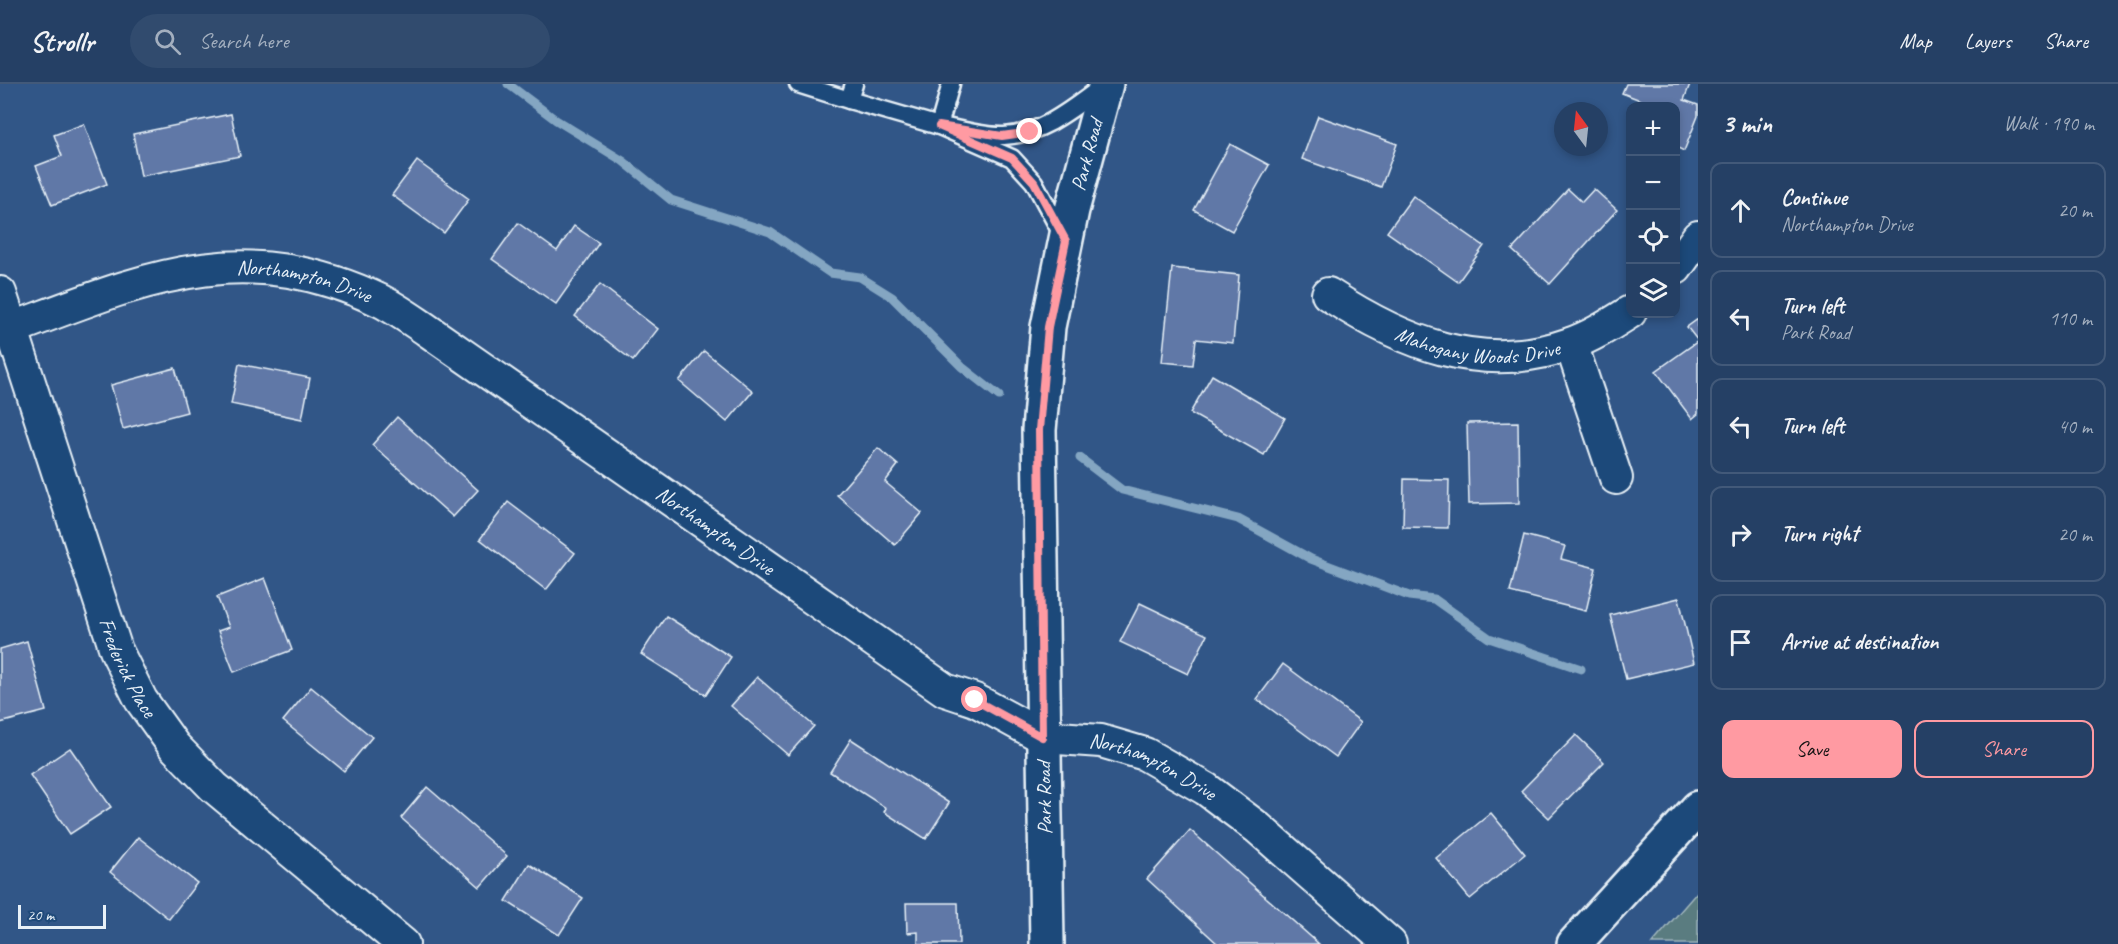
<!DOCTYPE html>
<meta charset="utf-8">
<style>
:root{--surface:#254065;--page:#314b6e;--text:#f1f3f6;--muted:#a3afbf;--line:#425979;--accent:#ff9aa2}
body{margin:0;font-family:Caveat,sans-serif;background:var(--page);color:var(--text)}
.controls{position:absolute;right:18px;top:18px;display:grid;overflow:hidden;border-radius:12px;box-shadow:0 3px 9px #0003}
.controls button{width:54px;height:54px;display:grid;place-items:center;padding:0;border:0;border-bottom:2px solid var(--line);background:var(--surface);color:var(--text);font:30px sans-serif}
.compass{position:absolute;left:1554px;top:18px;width:54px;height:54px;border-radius:50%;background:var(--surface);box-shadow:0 3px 9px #0003;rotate:345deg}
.scale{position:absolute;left:18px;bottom:15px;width:88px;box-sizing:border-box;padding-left:6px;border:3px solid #e8f1f8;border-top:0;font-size:16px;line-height:21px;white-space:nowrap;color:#e8f1f8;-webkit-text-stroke:4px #1f4a7a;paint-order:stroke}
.stop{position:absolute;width:18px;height:18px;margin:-14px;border:4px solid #ff9aa2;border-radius:50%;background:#fff}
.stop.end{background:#ff9aa2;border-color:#fff;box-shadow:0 2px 6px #0008}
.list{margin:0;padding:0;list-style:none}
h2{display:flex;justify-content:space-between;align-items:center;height:78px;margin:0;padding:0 24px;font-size:26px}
h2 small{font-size:20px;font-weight:400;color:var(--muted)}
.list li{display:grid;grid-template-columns:39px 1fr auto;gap:18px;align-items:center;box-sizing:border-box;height:96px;margin:0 12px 12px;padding:0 12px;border:2px solid var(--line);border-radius:12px}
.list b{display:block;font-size:22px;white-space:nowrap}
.list p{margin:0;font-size:20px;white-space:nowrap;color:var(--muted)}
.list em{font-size:20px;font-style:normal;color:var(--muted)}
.actions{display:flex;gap:12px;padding:18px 24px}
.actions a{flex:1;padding:14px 0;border:2px solid var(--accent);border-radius:12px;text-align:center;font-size:21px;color:var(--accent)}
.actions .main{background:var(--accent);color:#111}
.icon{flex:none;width:33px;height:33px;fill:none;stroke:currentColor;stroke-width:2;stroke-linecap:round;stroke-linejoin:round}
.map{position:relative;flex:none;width:1698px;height:860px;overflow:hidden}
header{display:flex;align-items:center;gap:36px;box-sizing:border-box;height:84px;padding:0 30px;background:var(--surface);border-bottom:2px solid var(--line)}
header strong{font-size:28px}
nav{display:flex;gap:33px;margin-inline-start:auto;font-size:21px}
.search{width:420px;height:54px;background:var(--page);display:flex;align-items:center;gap:15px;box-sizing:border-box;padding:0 21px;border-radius:33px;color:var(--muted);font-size:22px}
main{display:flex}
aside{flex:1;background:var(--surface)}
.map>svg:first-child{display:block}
.green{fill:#5a7b80;stroke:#a1b6bc;stroke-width:1.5}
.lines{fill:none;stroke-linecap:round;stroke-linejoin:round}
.stream{stroke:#84a6c2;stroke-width:9}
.building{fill:#6178a7;stroke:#e8f1f8;stroke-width:1.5}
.lane-casing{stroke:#e8f1f8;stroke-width:21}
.street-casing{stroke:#e8f1f8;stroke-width:36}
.secondary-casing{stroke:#e8f1f8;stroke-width:38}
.lane{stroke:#1f4a7a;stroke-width:16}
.street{stroke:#1f4a7a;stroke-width:32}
.secondary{stroke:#1f4a7a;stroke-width:33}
.route{stroke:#ff9aa2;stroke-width:8}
.labels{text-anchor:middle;stroke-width:4.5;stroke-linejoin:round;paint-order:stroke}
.street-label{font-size:21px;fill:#e8f1f8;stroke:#1f4a7a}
</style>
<header>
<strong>Strollr</strong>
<div class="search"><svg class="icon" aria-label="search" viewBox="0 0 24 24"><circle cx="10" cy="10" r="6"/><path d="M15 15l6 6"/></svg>Search here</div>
<nav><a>Map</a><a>Layers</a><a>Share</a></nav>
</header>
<main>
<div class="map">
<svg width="1698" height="860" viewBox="0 0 1698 860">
<rect width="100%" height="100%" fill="#315687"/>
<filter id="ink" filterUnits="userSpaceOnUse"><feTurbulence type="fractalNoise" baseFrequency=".0167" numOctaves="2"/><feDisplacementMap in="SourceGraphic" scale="12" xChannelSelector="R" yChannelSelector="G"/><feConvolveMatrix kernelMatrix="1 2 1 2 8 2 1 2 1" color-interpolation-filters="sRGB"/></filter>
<g filter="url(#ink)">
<polygon class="green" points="1698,807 1698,860 1652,860"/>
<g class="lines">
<g class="stream">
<polyline points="508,0 556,36 623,77 671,116 770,148 830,189 860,193 892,213 962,283 999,312"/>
<polyline points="1080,374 1122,406 1238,435 1311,475 1409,512 1434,515 1489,554 1581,585"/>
</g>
</g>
<g class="building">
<polygon points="1626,0 1690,0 1684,16 1698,21 1698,32 1684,67 1676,63 1676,22 1656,22 1622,9"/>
<polygon points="231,30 240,72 141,92 133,50"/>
<polygon points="1318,32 1397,60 1381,103 1302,75"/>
<polygon points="84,40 107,100 52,121 36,82 62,72 54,51"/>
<polygon points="1230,60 1269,81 1232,147 1194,126"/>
<polygon points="417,77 469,115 444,149 392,111"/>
<polygon points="1568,105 1582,118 1594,105 1617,126 1550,200 1512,166"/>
<polygon points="1413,112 1484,162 1458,198 1387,148"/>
<polygon points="518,139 557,167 574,142 599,159 556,220 492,175"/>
<polygon points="1172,184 1239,191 1233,259 1196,255 1193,281 1162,278"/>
<polygon points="600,200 658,245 633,277 575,232"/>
<polygon points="1698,235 1698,330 1692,335 1656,287 1698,257 1687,243"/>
<polygon points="704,267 753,307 727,338 679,297"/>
<polygon points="239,280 310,294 302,335 231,320"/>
<polygon points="175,284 187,328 123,345 111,301"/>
<polygon points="1212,291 1285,334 1264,371 1190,329"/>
<polygon points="397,333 478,406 453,433 372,361"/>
<polygon points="1518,338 1519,419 1469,420 1467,339"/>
<polygon points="878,364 898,381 885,398 922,429 895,461 837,411"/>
<polygon points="1404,395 1449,396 1448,444 1403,443"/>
<polygon points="508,418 575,469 546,506 480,455"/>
<polygon points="1524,451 1565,462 1561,475 1596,484 1586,527 1510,508"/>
<polygon points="265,494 292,566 234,588 218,547 229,543 217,513"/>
<polygon points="1679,514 1694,579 1626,595 1610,531"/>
<polygon points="1140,519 1207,551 1188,590 1120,558"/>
<polygon points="666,532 731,573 706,611 641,570"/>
<polygon points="27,557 46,627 0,639 0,565"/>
<polygon points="1283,580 1361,638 1336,673 1257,615"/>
<polygon points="757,593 814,642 788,671 731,622"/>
<polygon points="311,603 372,653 344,687 283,637"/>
<polygon points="1576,651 1604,678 1549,734 1521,707"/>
<polygon points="851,655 949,719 926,755 884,728 886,724 830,688"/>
<polygon points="70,664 111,723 70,750 30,691"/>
<polygon points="427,703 507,772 480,803 401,734"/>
<polygon points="1491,729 1525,770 1470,815 1436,774"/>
<polygon points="1190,746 1319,860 1218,860 1147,795"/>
<polygon points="138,753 197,799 169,835 110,788"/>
<polygon points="529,780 583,814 559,851 506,817"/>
<polygon points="906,819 958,819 959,860 918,860 918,848 907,849"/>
</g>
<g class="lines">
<defs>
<g id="lane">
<polyline points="798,0 849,16 854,0"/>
<polyline points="849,16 939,42 951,0"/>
<path d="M1064 154 1034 98 1012 74 939 42C959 45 983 53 1004 52 1043 50 1073 24 1103 2"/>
</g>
<g id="street">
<polyline points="1676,184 1698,153"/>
<path id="s1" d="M0 209 116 566 141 616 174 662 214 703 403 860"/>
<path id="s2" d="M1328 210C1403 259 1481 291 1570 260 1591 253 1611 240 1630 228"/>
<path id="s3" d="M0 249C138 198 236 148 381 217 397 225 412 236 427 246L945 606 975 616 1043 653 1101 657 1145 670 1206 705 1258 744 1390 860"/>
<polyline points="1571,260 1616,394"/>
</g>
<g id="secondary">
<path id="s4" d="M1047 860 1039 346 1048 243 1072 126 1106 0"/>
<polyline points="1574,860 1698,724"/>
</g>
</defs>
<use href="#lane" class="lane-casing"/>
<use href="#street" class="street-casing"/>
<use href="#secondary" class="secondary-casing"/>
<use href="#lane" class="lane"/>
<use href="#street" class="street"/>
<use href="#secondary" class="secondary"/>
</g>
</g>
<g class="lines" filter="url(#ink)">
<polyline class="route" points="975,616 1042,653 1039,346 1048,243 1066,157 1034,98 1012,74 939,42 1002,52 1030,48"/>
</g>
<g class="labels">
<g class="street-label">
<text dy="7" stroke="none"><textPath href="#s4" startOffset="794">Park Road</textPath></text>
<text dy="7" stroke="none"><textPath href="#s3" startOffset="316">Northampton Drive</textPath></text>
<text dy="7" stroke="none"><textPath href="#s2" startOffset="162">Mahogany Woods Drive</textPath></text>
<text dy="7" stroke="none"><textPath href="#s3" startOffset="802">Northampton Drive</textPath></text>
<text dy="7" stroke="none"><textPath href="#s1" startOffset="396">Frederick Place</textPath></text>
<text dy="7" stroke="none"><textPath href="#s3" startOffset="1306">Northampton Drive</textPath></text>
<text transform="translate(1044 714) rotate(-91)" y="7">Park Road</text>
</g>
</g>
</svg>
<div class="controls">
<button>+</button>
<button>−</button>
<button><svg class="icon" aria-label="locate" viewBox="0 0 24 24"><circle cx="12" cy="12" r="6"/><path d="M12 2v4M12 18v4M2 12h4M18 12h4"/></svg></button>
<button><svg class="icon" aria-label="layers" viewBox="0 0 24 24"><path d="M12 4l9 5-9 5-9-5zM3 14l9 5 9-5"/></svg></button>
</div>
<svg class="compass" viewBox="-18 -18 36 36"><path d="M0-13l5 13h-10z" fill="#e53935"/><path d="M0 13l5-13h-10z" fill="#a3afbf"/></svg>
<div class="scale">20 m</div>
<div class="stop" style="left:975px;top:616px"></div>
<div class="stop end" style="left:1030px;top:48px"></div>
</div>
<aside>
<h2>3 min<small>Walk · 190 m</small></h2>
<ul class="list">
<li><svg class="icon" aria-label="ahead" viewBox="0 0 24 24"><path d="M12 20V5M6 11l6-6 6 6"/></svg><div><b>Continue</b><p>Northampton Drive</p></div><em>20 m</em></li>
<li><svg class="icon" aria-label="left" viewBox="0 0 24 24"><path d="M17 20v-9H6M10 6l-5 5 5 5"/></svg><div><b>Turn left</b><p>Park Road</p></div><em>110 m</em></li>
<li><svg class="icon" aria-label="left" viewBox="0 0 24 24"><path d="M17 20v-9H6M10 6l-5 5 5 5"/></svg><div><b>Turn left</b></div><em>40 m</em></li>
<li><svg class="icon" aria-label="right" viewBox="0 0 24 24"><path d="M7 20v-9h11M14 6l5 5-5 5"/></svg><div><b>Turn right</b></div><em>20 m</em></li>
<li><svg class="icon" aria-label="arrive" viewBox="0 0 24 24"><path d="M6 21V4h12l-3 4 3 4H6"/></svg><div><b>Arrive at destination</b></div></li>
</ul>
<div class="actions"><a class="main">Save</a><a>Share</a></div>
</aside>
</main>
